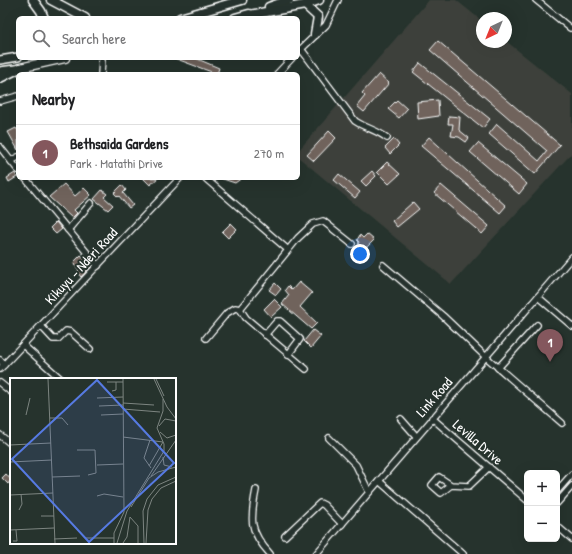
<!DOCTYPE html>
<meta charset="utf-8">
<style>
:root{--surface:#fff;--page:#f6f6f6;--text:#202124;--muted:#757577;--line:#e0e0e0;--accent:#84575d}
body{margin:0;font-family:"Patrick Hand",sans-serif;background:var(--page);color:var(--text)}
.controls{position:absolute;right:12px;bottom:12px;display:grid;overflow:hidden;border-radius:6px;box-shadow:0 4px 16px #0002}
.controls button{width:36px;height:36px;display:grid;place-items:center;padding:0;border:0;border-bottom:1px solid var(--line);background:var(--surface);color:var(--text);font:20px sans-serif}
.compass{position:absolute;left:476px;top:12px;width:36px;height:36px;border-radius:50%;background:var(--surface);box-shadow:0 4px 16px #0002;rotate:223deg}
.you{position:absolute;left:360px;top:254px;width:14px;height:14px;margin:-10px;border:3px solid #fff;border-radius:50%;background:#1a73e8;box-shadow:0 0 0 6px #1a73e833}
.badge{display:grid;place-items:center;width:26px;height:26px;border-radius:50%;background:var(--accent);color:#fff;font-size:13px;font-weight:700}
.pin{position:absolute;translate:-50% -33px;filter:drop-shadow(0 1px 2px #0008)}
.pin::after{content:'';position:absolute;top:21px;width:14px;height:12px;background:inherit;clip-path:polygon(0 0,100% 0,50% 100%)}
.list{margin:0;padding:0;list-style:none}
h2{display:flex;justify-content:space-between;align-items:center;height:52px;margin:0;padding:0 16px;font-size:17px}
h2 small{font-size:13px;font-weight:400;color:var(--muted)}
.list li{display:grid;grid-template-columns:26px 1fr auto;gap:12px;align-items:center;box-sizing:border-box;height:56px;padding:0 16px;border-top:1px solid var(--line)}
.list b{display:block;font-size:15px;white-space:nowrap}
.list p{margin:0;font-size:13px;white-space:nowrap;color:var(--muted)}
.list em{font-size:13px;font-style:normal;color:var(--muted)}
.icon{flex:none;width:22px;height:22px;fill:none;stroke:currentColor;stroke-width:2;stroke-linecap:round;stroke-linejoin:round}
.map{position:relative;flex:none;width:572px;height:554px;overflow:hidden}
.search{position:absolute;background:var(--surface);box-shadow:0 4px 16px #0002;left:16px;top:16px;width:284px;height:44px;display:flex;align-items:center;gap:10px;box-sizing:border-box;padding:0 14px;border-radius:6px;color:var(--muted);font-size:15px}
.panel{position:absolute;background:var(--surface);box-shadow:0 4px 16px #0002;left:16px;top:72px;width:284px;height:108px;border-radius:6px}
.map>svg:first-child{display:block}
.built{fill:#3c413b}
.building{fill:#6f635c;stroke:#fff}
.lines{fill:none;stroke-linecap:round;stroke-linejoin:round}
.minor-casing{stroke:#fff;stroke-width:8}
.major-casing{stroke:#fff;stroke-width:10}
.highway-casing{stroke:#fff;stroke-width:11}
.minor{stroke:#26332d;stroke-width:5.5}
.major{stroke:#26332d;stroke-width:7}
.highway{stroke:#26332d;stroke-width:8}
.labels{text-anchor:middle;stroke-width:4;stroke-linejoin:round;paint-order:stroke}
.street-label{font-size:14px;fill:#fff;stroke:#26332d}
.inset-road{fill:none;stroke:#7d8581;stroke-width:1}
.view{fill:#567ae2;fill-opacity:0.15;stroke:#567ae2;stroke-width:2}
.inset-edge{fill:none;stroke:#fff;stroke-width:2}
</style>
<div class="map">
<svg width="572" height="554" viewBox="0 0 572 554">
<rect width="100%" height="100%" fill="#26332d"/>
<filter id="ink" filterUnits="userSpaceOnUse"><feTurbulence type="fractalNoise" baseFrequency=".025" numOctaves="2"/><feDisplacementMap in="SourceGraphic" scale="8" xChannelSelector="R" yChannelSelector="G"/><feConvolveMatrix kernelMatrix="1 2 1 2 8 2 1 2 1" color-interpolation-filters="sRGB"/></filter>
<g filter="url(#ink)">
<polygon class="built" points="429,0 456,0 482,21 482,42 506,41 572,94 572,153 451,284 298,157 298,151"/>
<g class="building">
<polygon points="438,41 560,145 535,174 489,134 497,124 539,161 547,151 430,50"/>
<polygon points="174,58 195,58 219,68 217,74"/>
<polygon points="420,63 490,119 483,128 413,72"/>
<polygon points="379,74 389,83 364,112 357,106 365,96 362,93"/>
<polygon points="397,100 407,109 399,118 388,109"/>
<polygon points="438,100 439,116 418,119 417,102"/>
<polygon points="449,116 460,117 459,130 469,138 466,142 459,137 451,136 453,124 448,124"/>
<polygon points="16,128 18,131 18,150 8,132"/>
<polygon points="329,131 336,138 314,161 307,155"/>
<polygon points="429,137 506,206 500,213 421,146"/>
<polygon points="394,139 399,145 390,154 385,148"/>
<polygon points="478,143 527,184 519,194 470,152"/>
<polygon points="387,162 400,174 389,184 377,172"/>
<polygon points="372,171 376,176 366,186 361,181"/>
<polygon points="15,173 17,177 9,182 7,178"/>
<polygon points="339,174 360,192 355,198 334,180"/>
<polygon points="143,178 158,178 150,185"/>
<polygon points="220,178 242,178 235,183"/>
<polygon points="64,184 75,196 84,188 91,195 74,210 77,213 72,218 49,197"/>
<polygon points="122,185 126,190 123,193 133,205 129,208 119,196 118,197 114,193"/>
<polygon points="441,185 489,226 482,234 434,193"/>
<polygon points="102,190 107,194 104,197 113,205 108,210 94,199"/>
<polygon points="413,202 419,209 397,227 392,221"/>
<polygon points="56,222 62,229 56,234 50,228"/>
<polygon points="231,223 237,229 228,238 222,232"/>
<polygon points="367,234 374,240 364,250 358,244 359,242 357,240 360,235 363,238"/>
<polygon points="81,255 92,265 81,277 77,272 79,270 73,263"/>
<polygon points="299,282 312,293 300,307 317,323 311,329 282,304 289,295 285,290 288,286 292,290"/>
<polygon points="275,283 281,289 276,295 269,290"/>
<polygon points="274,299 282,307 271,317 264,309"/>
<polygon points="313,330 321,336 311,348 304,341"/>
<polygon points="6,474 11,480 8,484 2,478"/>
</g>
<g class="lines">
<defs>
<g id="minor">
<polyline points="536,0 570,28"/>
<path d="M301 49 355 121C365 128 377 130 387 138"/>
<polyline points="298,52 326,25 338,0"/>
<polyline points="101,74 102,59"/>
<polyline points="277,74 292,58"/>
<polyline points="0,101 18,96"/>
<polyline points="0,147 18,170"/>
<polyline points="11,161 18,157"/>
<polyline points="25,178 98,266"/>
<polyline points="205,178 287,249"/>
<polyline points="68,230 91,203"/>
<polyline points="383,265 443,316 486,357 562,423"/>
<polyline points="538,297 572,326"/>
<polyline points="240,309 298,238 313,224 323,221 352,244"/>
<polyline points="240,309 246,318 306,369"/>
<polyline points="41,326 53,339 58,339 66,331 71,332 90,349"/>
<polyline points="265,335 277,321 280,321 300,339 288,355"/>
<polyline points="206,338 227,313 235,308 240,309"/>
<polyline points="23,345 61,379"/>
<polyline points="0,360 4,365"/>
<polyline points="498,368 537,325"/>
<polyline points="0,369 180,178"/>
<polyline points="0,383 11,392"/>
<polyline points="432,418 527,500"/>
<polyline points="401,419 416,436"/>
<polyline points="0,435 11,444"/>
<polyline points="329,438 356,465 369,492"/>
<polyline points="379,481 463,554"/>
<polyline points="451,485 441,493 432,485 439,477 451,485 469,486 489,467"/>
<path d="M256 490C250 520 249 531 270 554"/>
<polyline points="557,491 572,474"/>
<polyline points="557,503 572,486"/>
<polyline points="557,526 572,539"/>
<polyline points="285,536 320,503 324,505 342,524"/>
<polyline points="316,554 572,257"/>
</g>
<g id="major">
<polyline points="0,60 18,57"/>
<polyline points="0,71 15,69"/>
</g>
<g id="highway">
<polyline points="33,0 41,11 44,18"/>
<polyline points="51,0 85,18"/>
<polyline points="305,5 318,17 315,34"/>
<polyline points="269,7 289,0"/>
<polyline points="244,16 305,5 319,0"/>
<polyline points="180,18 242,0"/>
<polyline points="235,18 249,14"/>
<polyline points="0,78 20,68 65,58"/>
</g>
</defs>
<use href="#minor" class="minor-casing"/>
<use href="#major" class="major-casing"/>
<use href="#highway" class="highway-casing"/>
<use href="#minor" class="minor"/>
<use href="#major" class="major"/>
<use href="#highway" class="highway"/>
</g>
</g>
<g class="labels">
<g class="street-label">
<text transform="translate(81 266) rotate(-47)" y="5">Kikuyu - Nderi Road</text>
<text transform="translate(434 397) rotate(-49)" y="5">Link Road</text>
<text transform="translate(478 442) rotate(41)" y="5">Levilla Drive</text>
</g>
</g>
<g transform="translate(10 378)">
<rect width="166" height="166" fill="#26332d"/>
<path class="inset-road" d="M38 1 45 165M144 1 157 29 166 41M146 1 154 18M97 4H113M102 13 106 12V4M87 20 113 19M113 25 144 27M89 28 113 27M113 31 150 34M16 37 20 20M91 37 113 36M40 40H52L58 47M149 48 155 41 166 43M150 54 157 60 166 57M113 59 153 64 139 88M140 62 134 80 141 90M0 67 41 65M67 72H85L86 95 78 97M153 79 154 87 162 89M0 84 42 82M87 87 113 86M141 98 166 62M42 99 70 98M0 117 43 115M87 118 94 116 113 119M121 129 139 100 148 94 166 89M9 132 12 126 11 116M31 138H44M120 139 128 148V165M0 152 44 150M75 160H104M44 161 67 160M3 163H7L6 152M104 165V155L114 134 113 1M107 165 117 133 154 73V66L147 50 153 33V21M113 165 117 159 120 139M134 165 133 133 137 121 148 107 166 99M136 165 138 132 142 121 151 110 166 103"/>
<path class="view" d="M87 2 164 85 79 164 2 81Z"/>
<rect width="166" height="166" class="inset-edge"/>
</g>
</svg>
<div class="controls">
<button>+</button>
<button>−</button>
</div>
<svg class="compass" viewBox="-18 -18 36 36"><path d="M0-13l5 13h-10z" fill="#e53935"/><path d="M0 13l5-13h-10z" fill="#757577"/></svg>
<div class="you"></div>
<div class="pin badge" style="left:550px;top:362px">1</div>
<div class="search"><svg class="icon" aria-label="search" viewBox="0 0 24 24"><circle cx="10" cy="10" r="6"/><path d="M15 15l6 6"/></svg>Search here</div>
<section class="panel">
<h2>Nearby<small></small></h2>
<ul class="list">
<li><span class="badge">1</span><div><b>Bethsaida Gardens</b><p>Park · Matathi Drive</p></div><em>270 m</em></li>
</ul>
</section>
</div>
